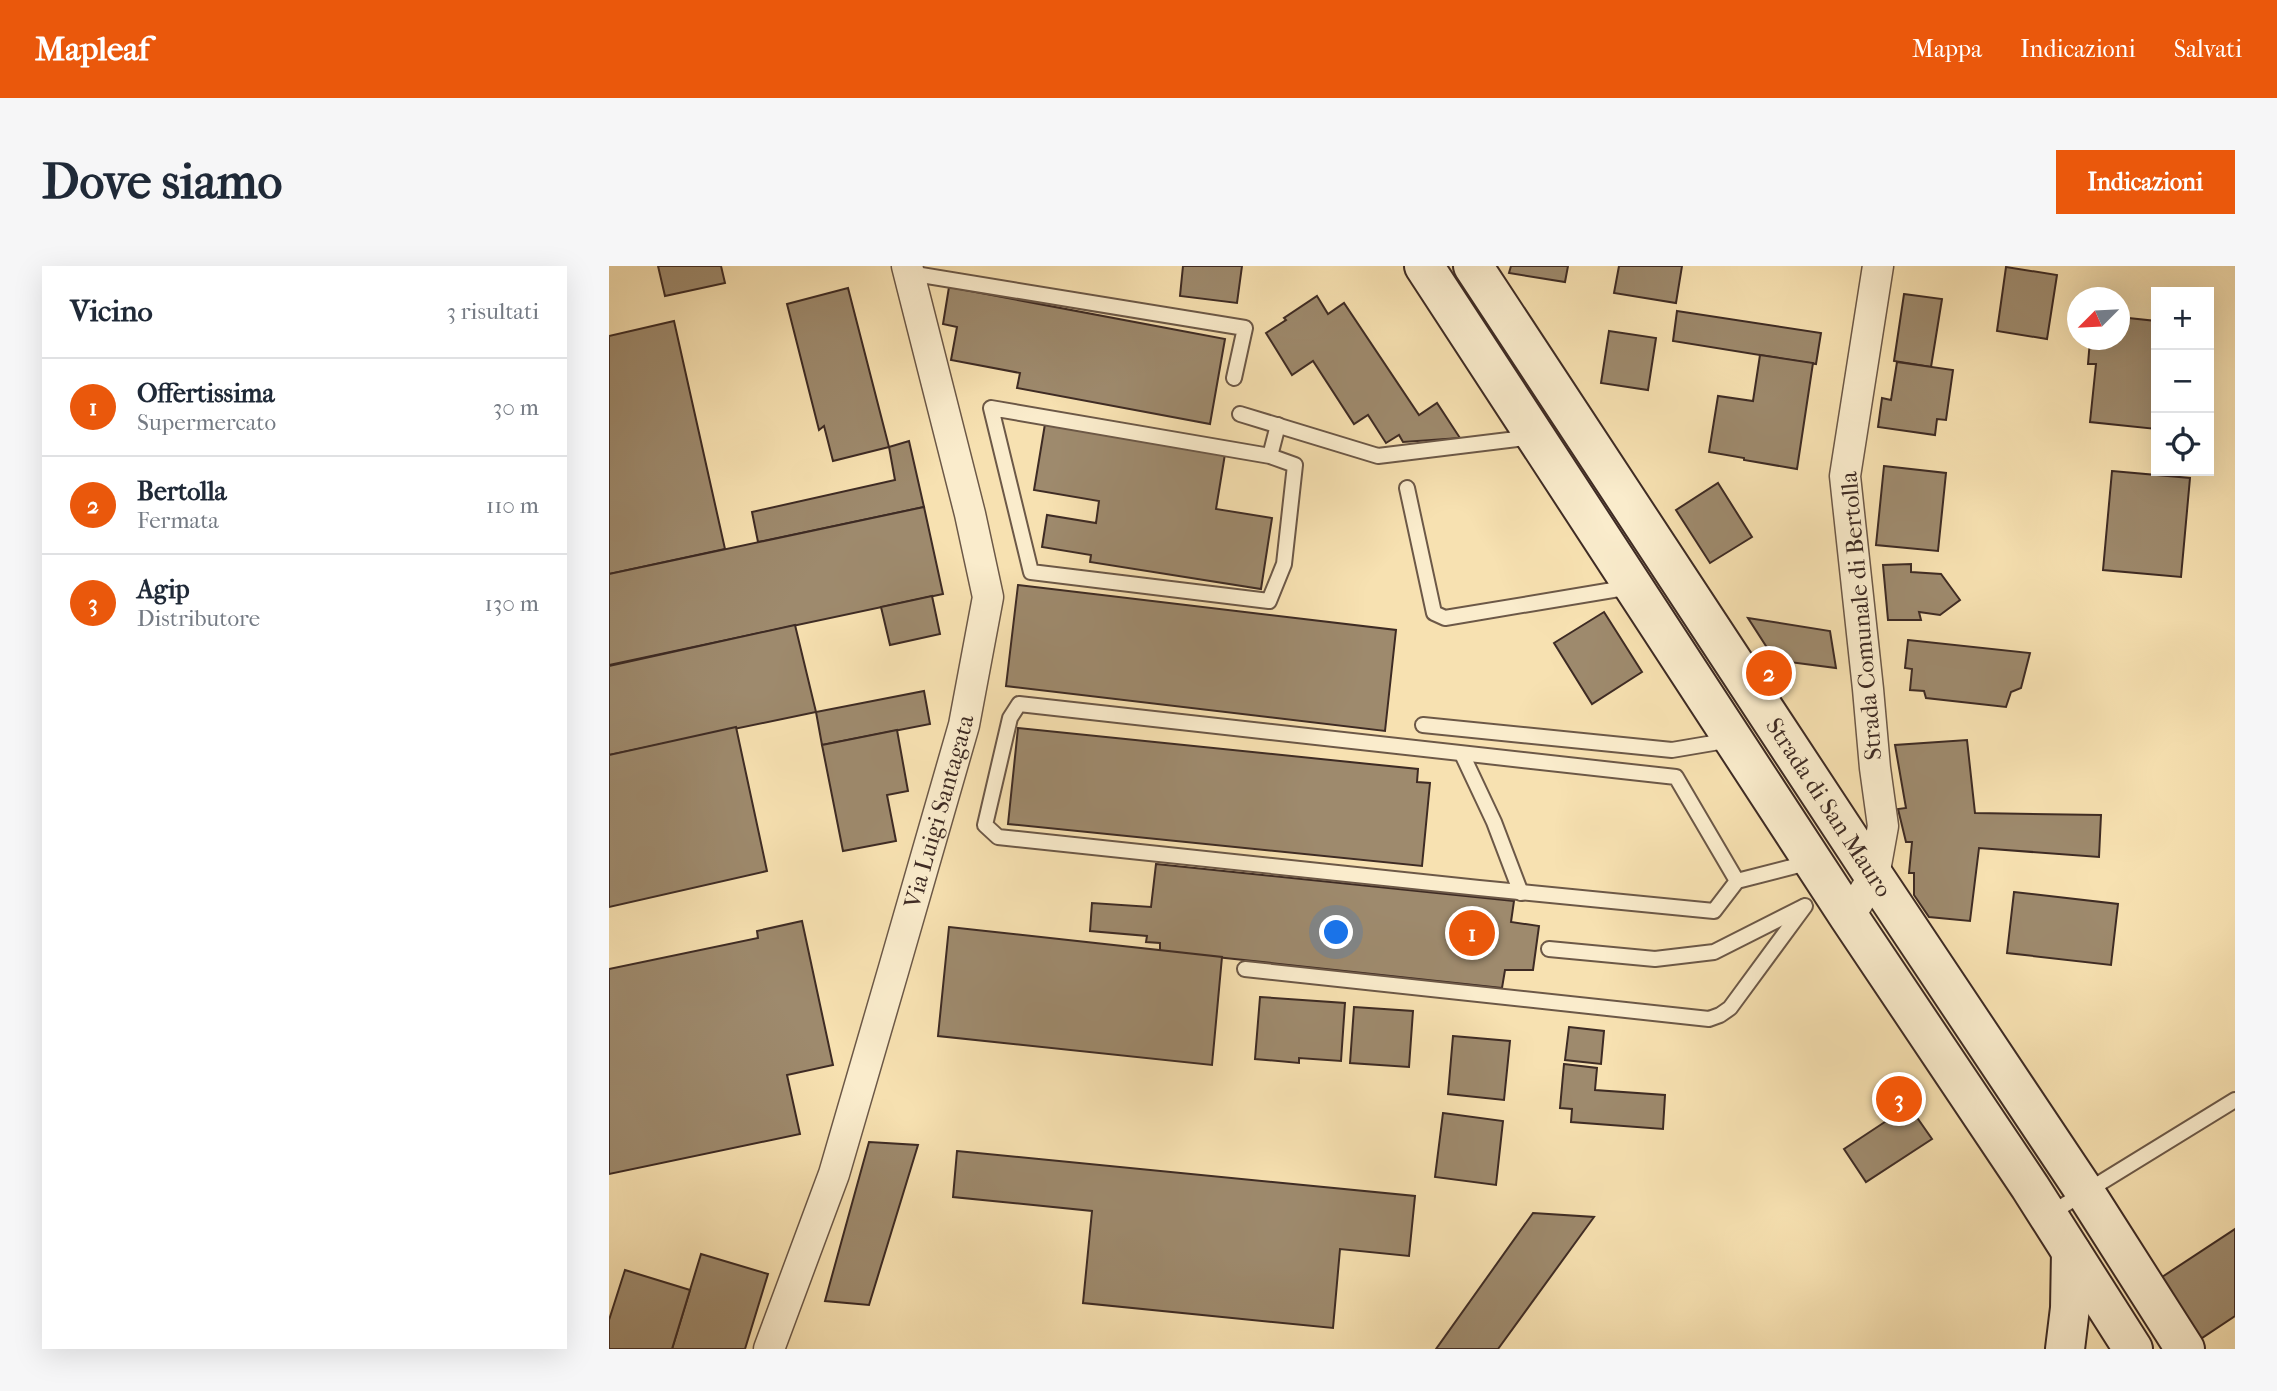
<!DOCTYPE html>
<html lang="it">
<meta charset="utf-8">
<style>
:root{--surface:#fff;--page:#f6f6f7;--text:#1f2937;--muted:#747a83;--line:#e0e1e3;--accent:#ea580c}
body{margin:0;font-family:"IM FELL French Canon",serif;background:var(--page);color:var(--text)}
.controls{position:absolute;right:21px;top:21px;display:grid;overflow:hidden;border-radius:0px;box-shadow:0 7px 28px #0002}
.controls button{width:63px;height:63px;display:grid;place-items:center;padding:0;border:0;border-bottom:2px solid var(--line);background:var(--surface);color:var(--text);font:35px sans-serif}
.compass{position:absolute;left:1458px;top:21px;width:63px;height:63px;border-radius:50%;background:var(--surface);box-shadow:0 7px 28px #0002;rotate:246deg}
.you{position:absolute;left:728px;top:667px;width:24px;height:24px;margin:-18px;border:5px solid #fff;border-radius:50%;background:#1a73e8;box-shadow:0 0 0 10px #1a73e833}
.badge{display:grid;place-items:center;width:46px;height:46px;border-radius:50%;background:var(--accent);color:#fff;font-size:23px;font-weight:700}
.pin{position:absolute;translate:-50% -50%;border:4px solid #fff;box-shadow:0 2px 7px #0006}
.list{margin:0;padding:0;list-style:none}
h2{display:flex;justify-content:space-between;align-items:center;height:91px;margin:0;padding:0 28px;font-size:30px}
h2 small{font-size:23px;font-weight:400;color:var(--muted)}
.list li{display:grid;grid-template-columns:46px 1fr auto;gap:21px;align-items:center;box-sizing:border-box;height:98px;padding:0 28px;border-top:2px solid var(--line)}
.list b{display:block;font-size:26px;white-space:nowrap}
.list p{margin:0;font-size:23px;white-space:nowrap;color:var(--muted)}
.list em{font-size:23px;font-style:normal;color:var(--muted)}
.icon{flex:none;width:38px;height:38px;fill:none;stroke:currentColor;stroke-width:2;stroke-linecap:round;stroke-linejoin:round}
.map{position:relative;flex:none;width:1626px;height:1083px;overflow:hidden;border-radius:0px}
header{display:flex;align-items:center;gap:42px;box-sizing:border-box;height:98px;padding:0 35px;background:var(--accent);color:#fff}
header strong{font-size:33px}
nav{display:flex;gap:38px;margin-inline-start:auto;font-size:24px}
.intro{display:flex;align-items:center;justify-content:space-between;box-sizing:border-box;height:168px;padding:0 42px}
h1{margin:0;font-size:49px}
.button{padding:18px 32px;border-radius:0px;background:var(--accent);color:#fff;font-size:24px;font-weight:700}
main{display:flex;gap:42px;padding:0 42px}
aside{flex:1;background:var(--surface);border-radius:0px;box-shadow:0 7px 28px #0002}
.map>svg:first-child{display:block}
.building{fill:#9e8a6d;stroke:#3e2b24;stroke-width:2}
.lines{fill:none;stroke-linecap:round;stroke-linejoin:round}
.service-casing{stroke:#6c5847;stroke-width:18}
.minor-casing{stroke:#6c5847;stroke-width:33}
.secondary-casing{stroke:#3e2b24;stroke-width:42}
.service{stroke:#faeccc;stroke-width:14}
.minor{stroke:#faeccc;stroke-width:30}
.secondary{stroke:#faeccc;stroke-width:38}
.labels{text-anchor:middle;stroke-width:5;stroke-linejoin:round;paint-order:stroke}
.street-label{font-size:24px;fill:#3e2b24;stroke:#faeccc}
</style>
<header>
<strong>Mapleaf</strong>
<nav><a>Mappa</a><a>Indicazioni</a><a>Salvati</a></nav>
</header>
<div class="intro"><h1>Dove siamo</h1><a class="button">Indicazioni</a></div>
<main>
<aside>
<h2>Vicino<small>3 risultati</small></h2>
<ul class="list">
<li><span class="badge">1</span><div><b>Offertissima</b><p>Supermercato</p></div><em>30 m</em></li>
<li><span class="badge">2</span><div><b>Bertolla</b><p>Fermata</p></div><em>110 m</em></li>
<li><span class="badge">3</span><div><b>Agip</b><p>Distributore</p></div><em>130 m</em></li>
</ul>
</aside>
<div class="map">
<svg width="1626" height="1083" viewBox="0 0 1626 1083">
<rect width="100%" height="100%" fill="#f7e1b1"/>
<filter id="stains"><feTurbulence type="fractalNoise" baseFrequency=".00286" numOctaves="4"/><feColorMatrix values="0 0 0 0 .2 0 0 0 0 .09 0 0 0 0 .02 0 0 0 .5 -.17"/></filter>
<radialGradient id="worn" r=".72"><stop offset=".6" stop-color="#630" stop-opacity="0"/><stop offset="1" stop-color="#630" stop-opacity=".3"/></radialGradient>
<g class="building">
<polygon points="49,0 112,0 116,17 56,30"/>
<polygon points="574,0 633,0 628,37 571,30"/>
<polygon points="902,0 959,0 956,16 900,7"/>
<polygon points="1010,0 1073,0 1067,37 1005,27"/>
<polygon points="1397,1 1448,9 1438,73 1388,65"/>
<polygon points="340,21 616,73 601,158 408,122 411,107 342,94 348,61 334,58"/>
<polygon points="239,22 280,181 224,195 215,160 210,164 178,38"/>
<polygon points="1295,28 1333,33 1322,101 1285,95"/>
<polygon points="708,30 719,48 735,37 810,149 828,137 851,172 794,176 790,169 777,177 759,149 745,158 704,95 683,109 657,67 677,54 675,52"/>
<polygon points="1068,45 1212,67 1207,98 1064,75"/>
<polygon points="1510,51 1547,55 1547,163 1481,156 1487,98 1479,98 1481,74 1510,74"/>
<polygon points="65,55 116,283 0,308 0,70"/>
<polygon points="1000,65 1047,72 1039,124 992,117"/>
<polygon points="1151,89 1204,97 1188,203 1135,194 1135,192 1100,186 1109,130 1144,135"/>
<polygon points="1288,96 1344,104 1337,154 1328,153 1326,169 1269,161 1273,132 1282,134"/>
<polygon points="436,158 616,188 607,243 663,252 652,323 481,296 482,289 433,281 438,249 487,257 490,235 425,224"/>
<polygon points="300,175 315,241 149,276 143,246 286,214 280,181"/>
<polygon points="1275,200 1337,207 1329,285 1267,279"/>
<polygon points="1503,205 1581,212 1572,311 1494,304"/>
<polygon points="1109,217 1143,271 1101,297 1067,244"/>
<polygon points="315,241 334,328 0,399 0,308"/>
<polygon points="1302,298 1302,306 1332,308 1351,334 1331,349 1310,346 1312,354 1279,354 1274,299"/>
<polygon points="409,319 787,364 776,465 397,420"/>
<polygon points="323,330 331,368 281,379 272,341"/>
<polygon points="995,346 1033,406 983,438 945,377"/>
<polygon points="1139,352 1221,365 1227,402 1166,394"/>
<polygon points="186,359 207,446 0,489 0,400"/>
<polygon points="1299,374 1421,387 1412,422 1402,426 1397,441 1317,432 1315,425 1301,424 1303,403 1296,402"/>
<polygon points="315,425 321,458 213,479 207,446"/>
<polygon points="127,461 158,605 0,641 0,489"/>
<polygon points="409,462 809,503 808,516 821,517 813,600 399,558"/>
<polygon points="288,464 299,525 278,529 287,575 234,585 213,479"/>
<polygon points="1358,474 1366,547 1492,549 1490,591 1370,582 1361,655 1320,651 1305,629 1305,607 1300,607 1303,576 1297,576 1289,543 1297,542 1286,479"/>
<polygon points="547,598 905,635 902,656 930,660 924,704 896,704 893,722 551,685 551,677 537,676 538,670 481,665 483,637 542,641"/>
<polygon points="1405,626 1509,638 1502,699 1398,687"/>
<polygon points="193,655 224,799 178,809 191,868 0,908 0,703 149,672 148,665"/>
<polygon points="340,661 613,691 603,799 329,770"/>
<polygon points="651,731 736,737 732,795 690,792 690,797 646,793"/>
<polygon points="745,741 804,745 800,801 741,797"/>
<polygon points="960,761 995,765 992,798 956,794"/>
<polygon points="844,770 901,775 895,834 839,828"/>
<polygon points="955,798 988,802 986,824 1056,829 1054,863 962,856 963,843 951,842"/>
<polygon points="1300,840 1323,873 1257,916 1235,883"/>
<polygon points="834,847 894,855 887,919 826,911"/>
<polygon points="260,876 309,879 260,1039 216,1035"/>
<polygon points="348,885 806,930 800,990 731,983 724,1062 474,1037 483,945 344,931"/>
<polygon points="924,947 985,951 889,1083 827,1083"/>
<polygon points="1626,963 1626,1050 1590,1074 1553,1011"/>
<polygon points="92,988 159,1008 136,1083 63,1083"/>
<polygon points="16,1004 81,1024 63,1083 0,1083 0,1054"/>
</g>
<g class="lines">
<defs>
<g id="service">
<polyline points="300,7 636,62 625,112"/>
<polyline points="631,148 769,190 924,171"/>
<polyline points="661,190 686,199 675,298 660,335 422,306 382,142 661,190 669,159"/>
<polyline points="798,222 825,347 836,352 1022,321"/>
<polyline points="814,459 1063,484 1122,474"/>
<polyline points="853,488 885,556 912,627"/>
<polyline points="1128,615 1067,511 410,438 401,452 376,559 389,571 870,622 1105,645 1128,615 1202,596"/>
<polyline points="940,683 1046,693 1105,686 1194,641"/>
<polyline points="636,703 1100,753 1111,749 1121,742 1196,640"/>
<polyline points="1439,949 1626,834"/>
</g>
<g id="minor">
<polyline points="1240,651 1265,610 1274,560 1266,502 1259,423 1236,210 1269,0"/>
<path id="s1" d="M160 1083 225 908 285 702 355 459 379 331 361 248 298 0"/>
</g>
<g id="secondary">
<polyline points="815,0 1240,651 1421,921 1524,1083"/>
<path id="s2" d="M864 0 1265 610 1476 926 1576 1083"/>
<polyline points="1456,1083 1461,1042 1462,986"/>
</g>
</defs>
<use href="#service" class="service-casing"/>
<use href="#minor" class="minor-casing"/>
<use href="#secondary" class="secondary-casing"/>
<use href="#service" class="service"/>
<use href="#minor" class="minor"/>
<use href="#secondary" class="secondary"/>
</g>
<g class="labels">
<g class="street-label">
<text transform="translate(1252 350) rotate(-95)" y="8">Strada Comunale di Bertolla</text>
<text dy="8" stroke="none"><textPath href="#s2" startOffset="648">Strada di San Mauro</textPath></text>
<text dy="8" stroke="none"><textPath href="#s1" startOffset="564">Via Luigi Santagata</textPath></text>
</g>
</g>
<rect width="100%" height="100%" filter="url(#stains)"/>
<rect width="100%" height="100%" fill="url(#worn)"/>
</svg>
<div class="controls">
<button>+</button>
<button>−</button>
<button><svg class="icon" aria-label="locate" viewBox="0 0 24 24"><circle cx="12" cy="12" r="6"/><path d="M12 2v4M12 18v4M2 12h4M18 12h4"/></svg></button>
</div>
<svg class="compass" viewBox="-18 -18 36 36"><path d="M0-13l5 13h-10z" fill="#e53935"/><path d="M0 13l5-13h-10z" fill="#747a83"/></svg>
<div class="you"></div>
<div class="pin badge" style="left:863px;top:667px">1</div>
<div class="pin badge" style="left:1160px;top:407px">2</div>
<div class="pin badge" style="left:1290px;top:833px">3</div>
</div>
</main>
